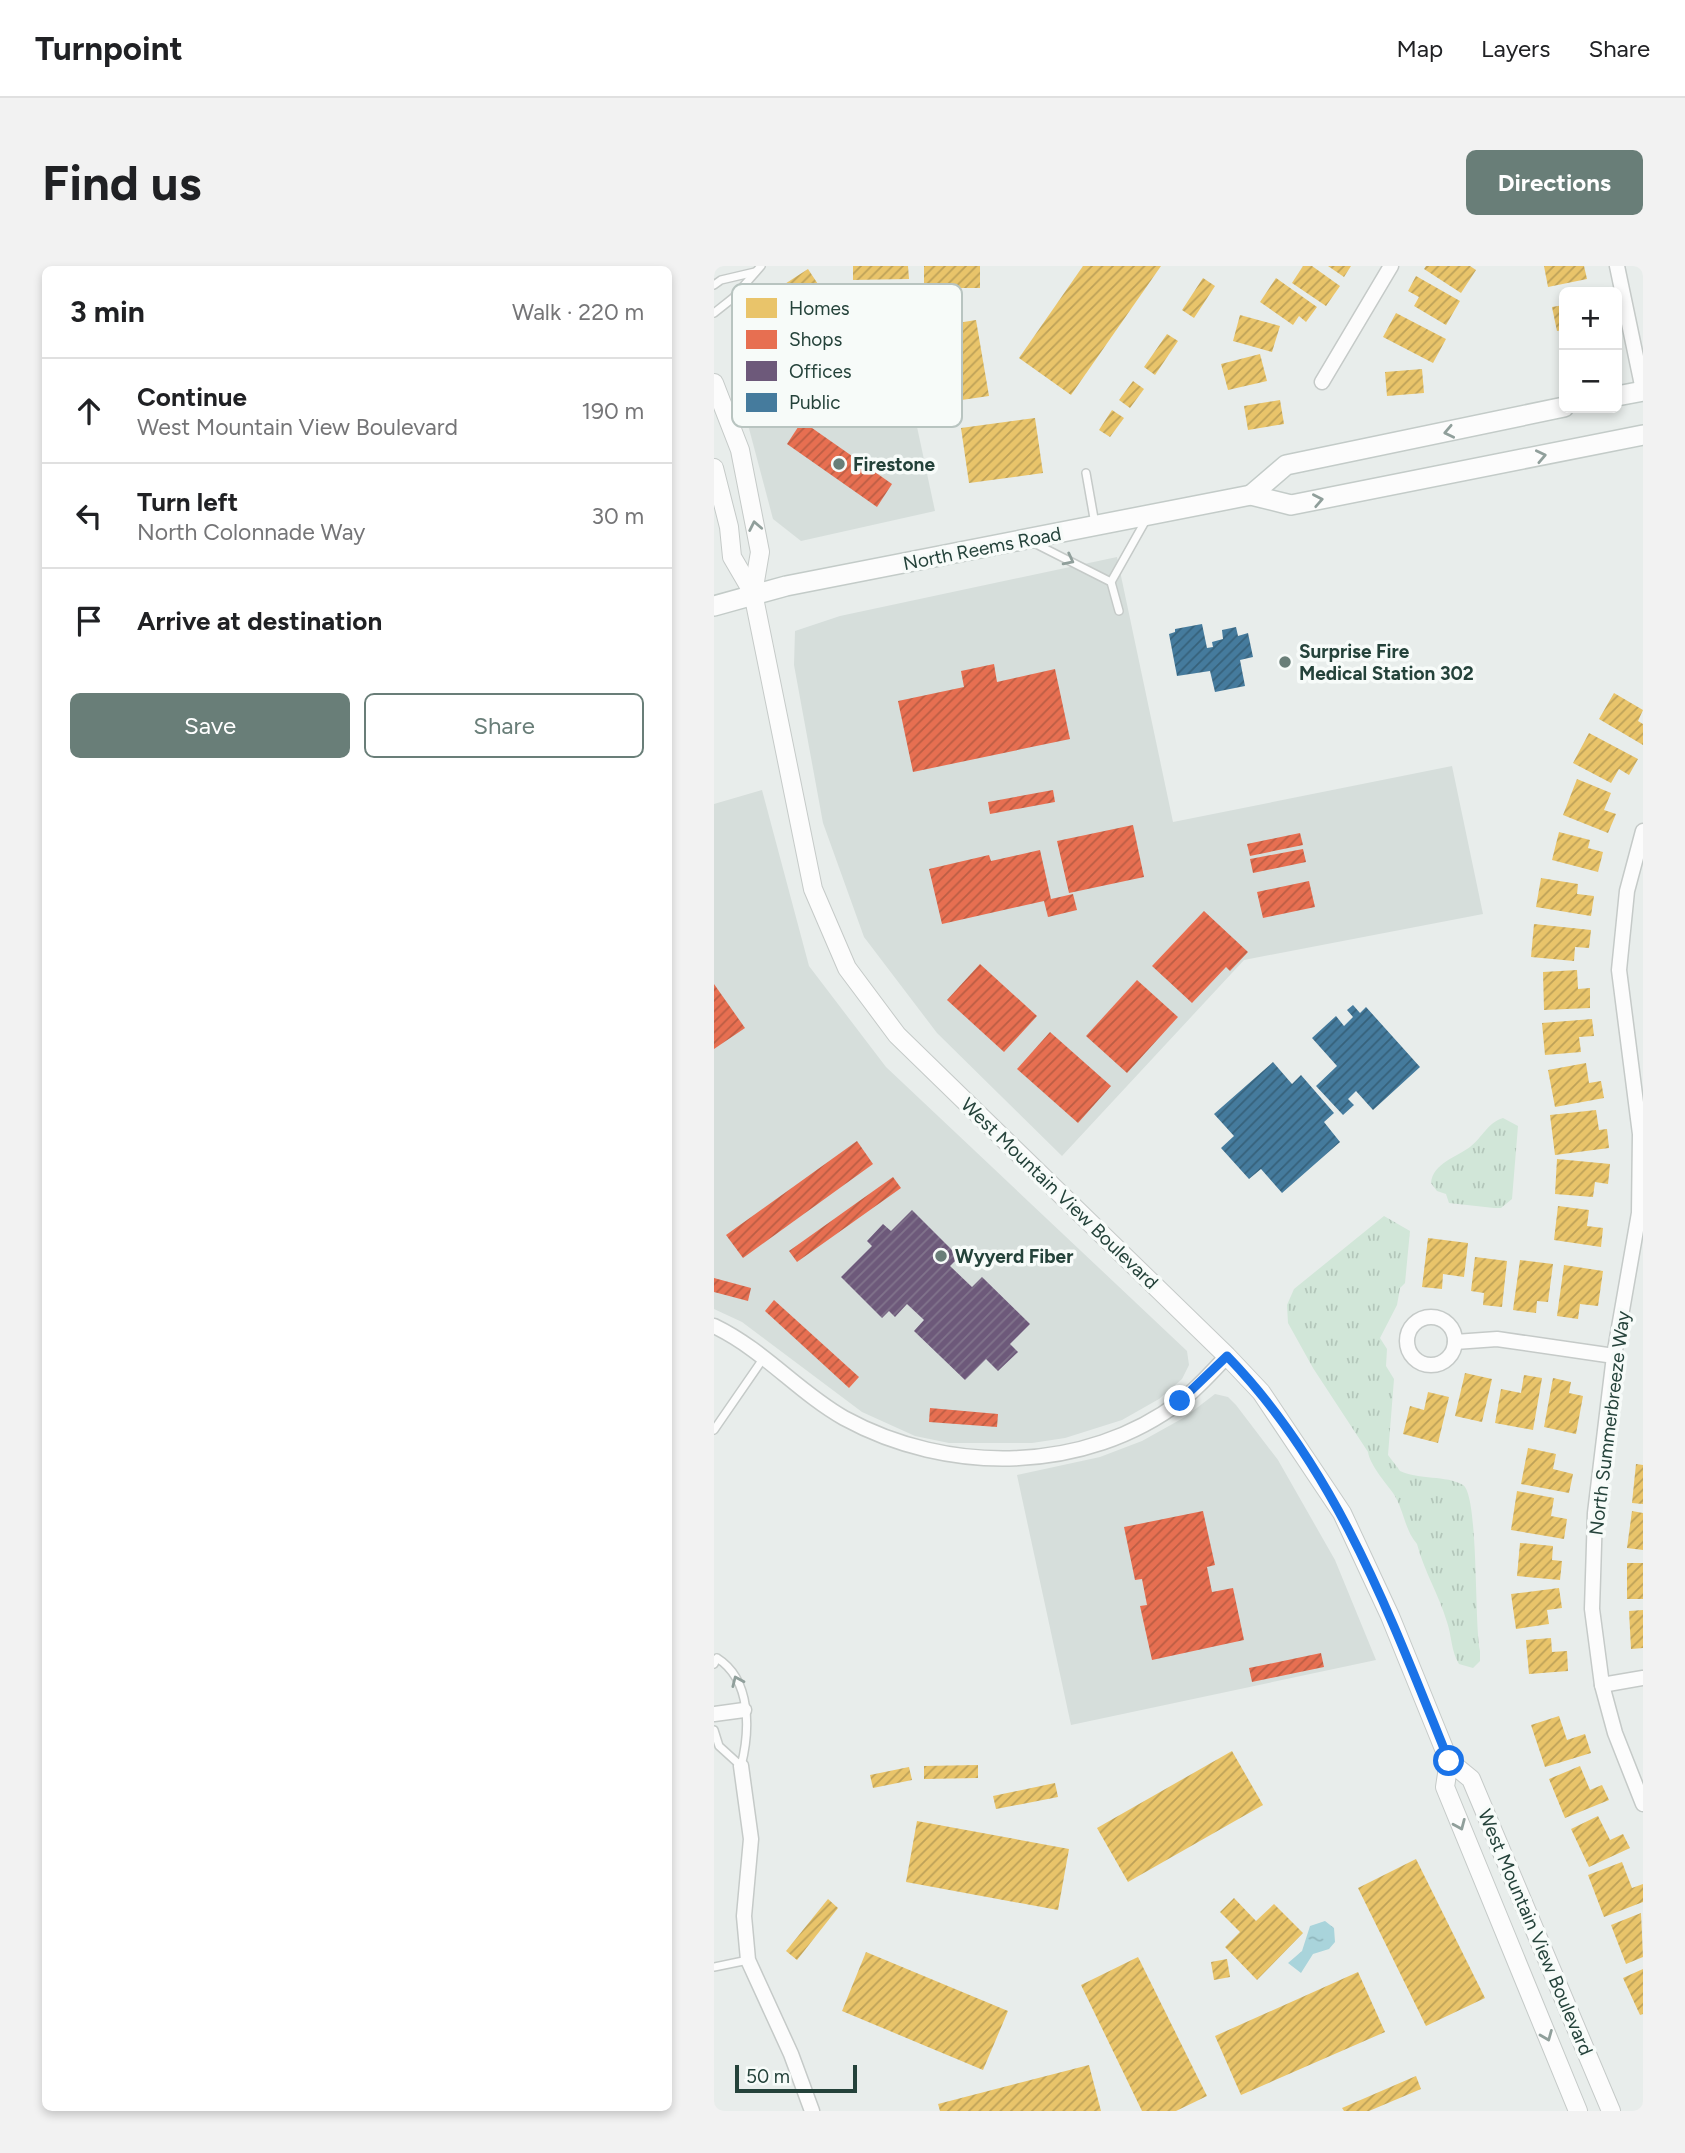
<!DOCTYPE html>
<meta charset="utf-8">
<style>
:root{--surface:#fff;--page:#f2f2f2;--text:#202124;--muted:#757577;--line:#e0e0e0;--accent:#697e78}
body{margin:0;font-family:Figtree,sans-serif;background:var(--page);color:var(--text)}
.controls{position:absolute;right:21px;top:21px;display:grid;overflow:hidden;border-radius:10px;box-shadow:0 4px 10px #0003}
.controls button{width:63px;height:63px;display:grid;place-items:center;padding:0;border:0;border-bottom:2px solid var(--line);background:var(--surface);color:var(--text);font:35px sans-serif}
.scale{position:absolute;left:21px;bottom:18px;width:122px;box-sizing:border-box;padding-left:7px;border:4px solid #24423a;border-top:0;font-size:19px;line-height:24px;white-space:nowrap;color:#24423a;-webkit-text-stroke:5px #f7fbf9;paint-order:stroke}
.stop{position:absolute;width:21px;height:21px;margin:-16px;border:5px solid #1a73e8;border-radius:50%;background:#fff}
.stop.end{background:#1a73e8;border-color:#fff;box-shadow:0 2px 7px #0008}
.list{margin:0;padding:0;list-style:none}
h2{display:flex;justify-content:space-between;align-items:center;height:91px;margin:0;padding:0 28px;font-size:30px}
h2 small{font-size:23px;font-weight:400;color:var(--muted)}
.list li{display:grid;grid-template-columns:46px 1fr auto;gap:21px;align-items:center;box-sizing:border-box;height:105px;padding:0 28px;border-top:2px solid var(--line)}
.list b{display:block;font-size:26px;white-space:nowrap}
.list p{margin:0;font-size:23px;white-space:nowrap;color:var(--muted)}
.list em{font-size:23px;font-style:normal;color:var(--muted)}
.actions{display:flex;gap:14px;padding:21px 28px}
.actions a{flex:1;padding:16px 0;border:2px solid var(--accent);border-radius:10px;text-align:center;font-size:24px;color:var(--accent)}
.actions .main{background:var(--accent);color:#fff}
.icon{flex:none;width:38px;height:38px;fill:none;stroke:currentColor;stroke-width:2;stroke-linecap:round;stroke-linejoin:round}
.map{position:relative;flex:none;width:929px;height:1845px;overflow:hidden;border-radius:10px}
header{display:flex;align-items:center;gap:42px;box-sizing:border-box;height:98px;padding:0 35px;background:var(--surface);border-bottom:2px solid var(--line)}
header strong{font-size:33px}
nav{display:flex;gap:38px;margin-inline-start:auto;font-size:24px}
.intro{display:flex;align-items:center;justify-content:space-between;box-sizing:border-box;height:168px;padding:0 42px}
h1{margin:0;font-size:49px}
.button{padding:18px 32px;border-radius:10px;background:var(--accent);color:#fff;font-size:24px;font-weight:700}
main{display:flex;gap:42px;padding:0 42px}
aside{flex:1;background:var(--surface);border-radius:10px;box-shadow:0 4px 10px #0003}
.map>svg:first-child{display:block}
.built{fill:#d6dedb}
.grass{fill:url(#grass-tufts)}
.water{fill:url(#water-ripples)}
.homes{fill:url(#homes-hatch)}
.shops{fill:url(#shops-hatch)}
.offices{fill:url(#offices-hatch)}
.public{fill:url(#public-hatch)}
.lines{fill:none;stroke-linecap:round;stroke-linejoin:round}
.service-casing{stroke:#c5cac8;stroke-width:10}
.minor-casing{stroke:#c5cac8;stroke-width:17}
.tertiary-casing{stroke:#c5cac8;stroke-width:20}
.secondary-casing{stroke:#c3cbc8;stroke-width:22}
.service{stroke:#fcfcfc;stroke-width:7}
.minor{stroke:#fcfcfc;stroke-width:14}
.tertiary{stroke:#fcfcfc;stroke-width:18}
.secondary{stroke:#fcfcfc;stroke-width:19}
.oneway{stroke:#909f9b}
.route{stroke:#1a73e8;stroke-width:9}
.poi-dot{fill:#697e78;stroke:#f7fbf9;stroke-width:2.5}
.labels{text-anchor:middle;stroke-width:7;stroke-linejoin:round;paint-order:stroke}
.poi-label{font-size:19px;font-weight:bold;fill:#24423a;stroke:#f7fbf9;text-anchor:start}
.street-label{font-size:19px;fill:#24423a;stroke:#f7fbf9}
.key{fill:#f7fbf9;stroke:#b8c4c0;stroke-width:2}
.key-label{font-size:19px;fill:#24423a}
</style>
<header>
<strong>Turnpoint</strong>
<nav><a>Map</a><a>Layers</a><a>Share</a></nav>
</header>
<div class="intro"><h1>Find us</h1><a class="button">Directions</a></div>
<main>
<aside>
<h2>3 min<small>Walk · 220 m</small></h2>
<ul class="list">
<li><svg class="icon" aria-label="ahead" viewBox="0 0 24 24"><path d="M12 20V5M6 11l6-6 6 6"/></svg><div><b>Continue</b><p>West Mountain View Boulevard</p></div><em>190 m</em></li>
<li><svg class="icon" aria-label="left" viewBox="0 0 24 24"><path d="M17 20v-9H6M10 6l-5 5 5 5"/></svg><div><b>Turn left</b><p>North Colonnade Way</p></div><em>30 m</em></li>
<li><svg class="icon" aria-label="arrive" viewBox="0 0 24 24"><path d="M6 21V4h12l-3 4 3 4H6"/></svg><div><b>Arrive at destination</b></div></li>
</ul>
<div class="actions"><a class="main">Save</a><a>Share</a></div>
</aside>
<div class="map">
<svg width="929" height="1845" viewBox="0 0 929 1845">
<defs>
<pattern id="grass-tufts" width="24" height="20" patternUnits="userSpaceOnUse" patternTransform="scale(1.75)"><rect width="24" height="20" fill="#d1e6d8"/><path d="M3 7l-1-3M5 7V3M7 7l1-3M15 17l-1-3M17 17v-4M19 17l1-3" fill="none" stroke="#b3c6ba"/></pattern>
<pattern id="water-ripples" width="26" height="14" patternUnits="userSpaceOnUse" patternTransform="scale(1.75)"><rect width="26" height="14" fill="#a9d4db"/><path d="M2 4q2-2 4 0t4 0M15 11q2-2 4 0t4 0" fill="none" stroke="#91b7bd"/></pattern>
<pattern id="homes-hatch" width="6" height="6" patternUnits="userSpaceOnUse" patternTransform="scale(1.75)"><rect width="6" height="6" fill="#e9c46a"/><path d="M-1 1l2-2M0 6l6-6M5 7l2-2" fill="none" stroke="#bda158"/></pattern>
<pattern id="shops-hatch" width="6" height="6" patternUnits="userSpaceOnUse" patternTransform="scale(1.75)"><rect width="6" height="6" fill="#e76f51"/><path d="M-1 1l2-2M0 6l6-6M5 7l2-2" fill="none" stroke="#bb5d44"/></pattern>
<pattern id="offices-hatch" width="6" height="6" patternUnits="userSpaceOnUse" patternTransform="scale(1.75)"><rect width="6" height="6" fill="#6d597a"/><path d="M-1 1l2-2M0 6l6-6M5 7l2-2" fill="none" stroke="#81748c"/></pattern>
<pattern id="public-hatch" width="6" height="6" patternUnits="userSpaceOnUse" patternTransform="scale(1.75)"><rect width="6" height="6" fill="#457b9d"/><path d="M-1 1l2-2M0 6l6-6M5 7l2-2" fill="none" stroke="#36617a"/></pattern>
</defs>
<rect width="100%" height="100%" fill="#e8edeb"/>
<g class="built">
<polygon points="187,86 221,245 87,275 59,253 29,140"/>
<polygon points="403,291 459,556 738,500 769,648 530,694 348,890 223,767 150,671 109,557 80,399 81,365 126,350"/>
<polygon points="48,524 95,700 172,801 473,1085 475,1099 468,1113 445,1133 408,1154 351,1172 318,1177 235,1177 201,1170 148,1146 28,1056 0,1043 0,538"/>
<polygon points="501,1128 514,1131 522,1139 564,1194 621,1294 662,1394 357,1459 303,1209 386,1191 428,1175 471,1151"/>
</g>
<g class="grass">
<path d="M789 852 804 860 798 933 787 942H780L735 937 732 928 723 925 717 917C719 897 743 891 756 881 769 871 773 857 789 852Z"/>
<path d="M670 950 696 965 691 1017 686 1022 683 1039 666 1072 673 1083 672 1100 680 1113 674 1189 686 1205C705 1214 732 1209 749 1219 765 1229 760 1359 766 1385V1395L759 1402 745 1398C737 1385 738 1371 733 1356 725 1329 710 1305 703 1278 690 1263 690 1243 679 1227 671 1216 656 1199 654 1186L599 1102 574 1057 573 1039 580 1023Z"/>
</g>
<polygon class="water" points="611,1655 620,1662 621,1676 615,1683 599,1688 587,1707 574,1697 588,1685 596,1660"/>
<g class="homes">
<polygon points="139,0 194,0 195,13 139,14"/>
<rect x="210" y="0" width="56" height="22"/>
<polygon points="369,0 447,0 357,129 305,92"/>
<polygon points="589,0 598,0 626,20 612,40 578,17"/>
<polygon points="614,0 637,0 630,11"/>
<polygon points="712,0 756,0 762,4 747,27 710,3"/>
<polygon points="830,0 870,0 873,13 834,21"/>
<polygon points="94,3 127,53 103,68 99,63 55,92 37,64 46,58 35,41"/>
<polygon points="702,10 746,35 732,59 700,40 705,31 694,25"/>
<polygon points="489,12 501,20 480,52 468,44"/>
<polygon points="562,12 603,41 592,56 585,50 579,59 546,36"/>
<polygon points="850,39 850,64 843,65 838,41"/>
<polygon points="682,47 732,73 719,97 669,71"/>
<polygon points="526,49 566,60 558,86 519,75"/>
<polygon points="262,54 275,130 220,138 207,63"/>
<polygon points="453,68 464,75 441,109 430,101"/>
<polygon points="546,88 553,115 514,124 507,98"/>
<polygon points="708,103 710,127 673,130 671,106"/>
<polygon points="419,115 430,123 416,142 405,134"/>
<polygon points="566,134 570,158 534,164 530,140"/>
<polygon points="398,144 410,152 396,171 385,164"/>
<polygon points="321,152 329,207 255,217 247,162"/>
<polygon points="900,427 929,444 924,455 929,458 929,479 885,453"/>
<polygon points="875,467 924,493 915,509 905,503 897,517 859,497"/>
<polygon points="863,513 897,527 890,544 902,548 894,567 849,549"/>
<polygon points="845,566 876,574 874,582 889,586 884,606 838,594"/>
<polygon points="827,612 864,618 863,628 880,630 877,650 822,641"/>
<polygon points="820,658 877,664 875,682 861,681 860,695 817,691"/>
<polygon points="863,704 864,723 876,722 876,742 830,744 829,706"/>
<polygon points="878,753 880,770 865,771 867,786 831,789 828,757"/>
<polygon points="872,797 875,817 887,815 890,832 841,841 834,804"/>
<polygon points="882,844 885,864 893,863 895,882 841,889 836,849"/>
<polygon points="843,893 896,898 894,918 881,916 879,931 841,928"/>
<polygon points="844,940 875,944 873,960 889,962 887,981 840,974"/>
<polygon points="714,972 754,977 750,1011 729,1008 728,1023 708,1021"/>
<polygon points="761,991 793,995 788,1041 769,1039 770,1027 757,1025"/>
<polygon points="806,994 839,998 834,1036 823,1035 822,1047 799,1044"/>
<polygon points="850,999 889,1005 884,1040 866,1038 864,1053 843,1050"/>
<polygon points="751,1107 778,1113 768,1156 741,1150"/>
<polygon points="810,1109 828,1112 819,1164 781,1157 787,1123 807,1127"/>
<polygon points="839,1112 857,1116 855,1127 869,1130 862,1168 830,1161"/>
<polygon points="714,1126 735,1131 724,1177 689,1168 696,1140 710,1144"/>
<polygon points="814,1182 842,1188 839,1203 859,1208 855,1227 807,1218"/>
<polygon points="922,1198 929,1199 929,1238 918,1237"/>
<polygon points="803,1225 840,1232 837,1250 853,1253 850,1273 797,1264"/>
<polygon points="918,1245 929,1247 929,1284 913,1282"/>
<polygon points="806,1277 839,1280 838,1294 848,1295 846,1314 803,1310"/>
<rect x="913" y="1297" width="16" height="36"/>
<polygon points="845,1322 848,1342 833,1344 835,1358 802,1363 797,1328"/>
<polygon points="929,1344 929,1382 917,1383 915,1345"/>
<polygon points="837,1372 838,1386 853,1385 854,1405 815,1408 812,1374"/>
<polygon points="845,1450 853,1474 871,1468 877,1487 831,1501 817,1459"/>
<polygon points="518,1485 549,1539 414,1616 383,1562"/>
<polygon points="264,1499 264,1512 210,1513 210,1500"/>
<polygon points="866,1500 876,1524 888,1519 895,1534 851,1552 835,1513"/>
<polygon points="195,1501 198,1514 159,1522 156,1509"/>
<polygon points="341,1517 344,1531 282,1543 279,1530"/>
<polygon points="884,1550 896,1574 909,1568 916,1582 875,1601 857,1563"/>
<polygon points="203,1555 355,1583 344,1644 192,1616"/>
<polygon points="702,1593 771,1732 712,1760 644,1622"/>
<polygon points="908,1596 918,1622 929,1618 929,1636 890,1651 874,1609"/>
<polygon points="520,1632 542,1655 560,1638 589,1667 543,1714 511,1681 526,1666 506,1646"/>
<polygon points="114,1633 124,1642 83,1694 72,1685"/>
<polygon points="927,1647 929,1691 912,1698 897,1659"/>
<polygon points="152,1686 294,1745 269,1804 128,1745"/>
<polygon points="424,1691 493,1830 462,1845 428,1845 367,1719"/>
<polygon points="513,1693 516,1711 500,1714 497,1696"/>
<polygon points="929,1703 929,1748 926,1749 909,1712"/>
<polygon points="644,1706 671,1766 527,1829 501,1770"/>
<polygon points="375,1799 387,1845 226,1845 224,1838"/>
<polygon points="702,1810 707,1823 655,1845 630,1845 628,1842"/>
</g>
<g class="shops">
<polygon points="88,155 178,218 163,241 73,178"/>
<polygon points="280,398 283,416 341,403 356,473 199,506 184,435 250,421 247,405"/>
<polygon points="339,524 341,536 276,548 274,536"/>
<polygon points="419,559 430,611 355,627 343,575"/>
<polygon points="586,567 589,579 536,590 533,578"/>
<polygon points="589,583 592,596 539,607 536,593"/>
<polygon points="326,584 337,633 359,628 363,644 334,651 330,635 228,658 215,603 275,589 277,595"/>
<polygon points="595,615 601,641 549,652 543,626"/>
<polygon points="490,645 534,686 516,705 512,701 478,737 438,700"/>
<polygon points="266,698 323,750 290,786 233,734"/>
<polygon points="423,714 464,751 413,807 372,770"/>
<polygon points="0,718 31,762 0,783"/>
<polygon points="336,766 397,820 364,857 303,803"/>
<polygon points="143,875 159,898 29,992 12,969"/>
<polygon points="179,911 187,922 83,996 75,985"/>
<polygon points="0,1012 37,1022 34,1035 0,1026"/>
<polygon points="60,1034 145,1111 135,1122 51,1045"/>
<polygon points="216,1142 284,1148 283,1161 215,1156"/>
<polygon points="489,1245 501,1299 493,1301 498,1326 519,1322 530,1374 438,1394 426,1340 433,1339 428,1313 421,1314 410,1261"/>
<polygon points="607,1387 610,1401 538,1416 535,1402"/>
</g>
<polygon class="offices" points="198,944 245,991 236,1000 258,1021 268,1011 316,1058 296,1078 304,1086 284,1105 272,1093 251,1114 200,1065 210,1054 193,1038 181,1051 175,1045 168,1052 127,1011 158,980 153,975 169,958 177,965"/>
<g class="public">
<polygon points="488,358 493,382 499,381 498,376 509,373 508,364 522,361 524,370 534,367 539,391 526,394 531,420 501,426 496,405 463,410 455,368 461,366 461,363"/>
<polygon points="639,739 646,747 652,741 706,801 659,844 642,825 634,833 640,839 629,849 602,820 623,800 598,772 622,750 630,760 639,751 633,744"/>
<polygon points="559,796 578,818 587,809 620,847 610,856 626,876 568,927 547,903 535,913 507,882 520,870 500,848"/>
</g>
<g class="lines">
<defs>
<g id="service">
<polyline points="0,19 7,14 41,6"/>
<polyline points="0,47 19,32 47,0"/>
<polyline points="372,207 381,258"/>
<polyline points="320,277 397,316"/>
<polyline points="405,345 397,316 433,252"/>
<polyline points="0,1164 51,1090"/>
<path d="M0 1398 3 1392C38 1414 36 1465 27 1500L5 1480 0 1464"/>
<polyline points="0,1701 34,1694"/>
</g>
<g id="minor">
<polyline points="903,0 929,124"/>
<polyline points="608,116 677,0"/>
<polyline points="929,565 913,625 905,704 926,868 925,947 900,1090 881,1247 878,1343 888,1419 901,1467 929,1538"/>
<circle cx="717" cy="1075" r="24"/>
<path d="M0 1060C50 1084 84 1126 130 1152 234 1209 371 1208 467 1135 484 1122 498 1106 513 1090"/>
<polyline points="741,1076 783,1073 900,1090"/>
<polyline points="888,1419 929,1412"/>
<polyline points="0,1448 30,1444"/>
<polyline points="27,1500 37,1573 30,1650 34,1694 77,1788 98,1845"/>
</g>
<g id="tertiary">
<polyline points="0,117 26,184 46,286 39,327 99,623 133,702 183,769 513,1090 547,1126 628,1247 676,1350 735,1495 757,1513 897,1845"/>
<polyline points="0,202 15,261 18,291 39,327"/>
<polyline points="735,1495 731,1521 864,1845"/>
</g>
<g id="secondary">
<polyline points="903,130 929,125"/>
<polyline points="537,229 572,199 850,141"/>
<polyline points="0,340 72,320 537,229 577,239 929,169"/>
</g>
</defs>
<use href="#service" class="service-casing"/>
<use href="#minor" class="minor-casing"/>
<use href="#tertiary" class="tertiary-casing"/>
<use href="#secondary" class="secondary-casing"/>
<use href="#service" class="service"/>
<use href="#minor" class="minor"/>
<use href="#tertiary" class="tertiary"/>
<use href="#secondary" class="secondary"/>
</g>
<defs><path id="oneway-chevron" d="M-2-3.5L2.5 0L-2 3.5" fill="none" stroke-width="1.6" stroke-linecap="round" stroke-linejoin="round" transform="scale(1.75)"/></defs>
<g class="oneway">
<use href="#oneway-chevron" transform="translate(735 166) rotate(168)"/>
<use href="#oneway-chevron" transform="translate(827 190) rotate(-12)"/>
<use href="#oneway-chevron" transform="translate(604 234) rotate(-11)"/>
<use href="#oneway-chevron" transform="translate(41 260) rotate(-101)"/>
<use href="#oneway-chevron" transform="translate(355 294) rotate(27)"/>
<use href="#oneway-chevron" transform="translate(23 1415) rotate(-114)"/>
<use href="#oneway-chevron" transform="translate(746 1559) rotate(67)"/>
<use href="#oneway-chevron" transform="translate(833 1770) rotate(68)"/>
</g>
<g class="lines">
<path class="route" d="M466 1135 513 1090C623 1203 677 1352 735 1495"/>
</g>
<g class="poi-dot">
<circle cx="125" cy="198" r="7"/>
<circle cx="571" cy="396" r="7"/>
<circle cx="227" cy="990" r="7"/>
</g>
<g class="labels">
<g class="poi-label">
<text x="139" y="205">Firestone</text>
<text x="585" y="392">Surprise Fire<tspan x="585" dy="22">Medical Station 302</tspan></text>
<text x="241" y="997">Wyyerd Fiber</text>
</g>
<g class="street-label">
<text transform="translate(268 282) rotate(-11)" y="7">North Reems Road</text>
<text transform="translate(346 927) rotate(44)" y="7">West Mountain View Boulevard</text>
<text transform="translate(895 1157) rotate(-83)" y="7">North Summerbreeze Way</text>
<text transform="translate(822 1666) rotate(67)" y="7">West Mountain View Boulevard</text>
</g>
</g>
<rect x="18" y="18" width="230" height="143" rx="10" class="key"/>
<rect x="32" y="32" width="31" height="20" fill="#e9c46a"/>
<rect x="32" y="64" width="31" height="19" fill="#e76f51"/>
<rect x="32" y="95" width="31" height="20" fill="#6d597a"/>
<rect x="32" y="127" width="31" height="19" fill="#457b9d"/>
<g class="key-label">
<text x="75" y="49">Homes</text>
<text x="75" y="80">Shops</text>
<text x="75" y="112">Offices</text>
<text x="75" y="143">Public</text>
</g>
</svg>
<div class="controls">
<button>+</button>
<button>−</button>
</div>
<div class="scale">50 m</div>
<div class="stop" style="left:735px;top:1495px"></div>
<div class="stop end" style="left:466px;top:1135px"></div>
</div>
</main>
